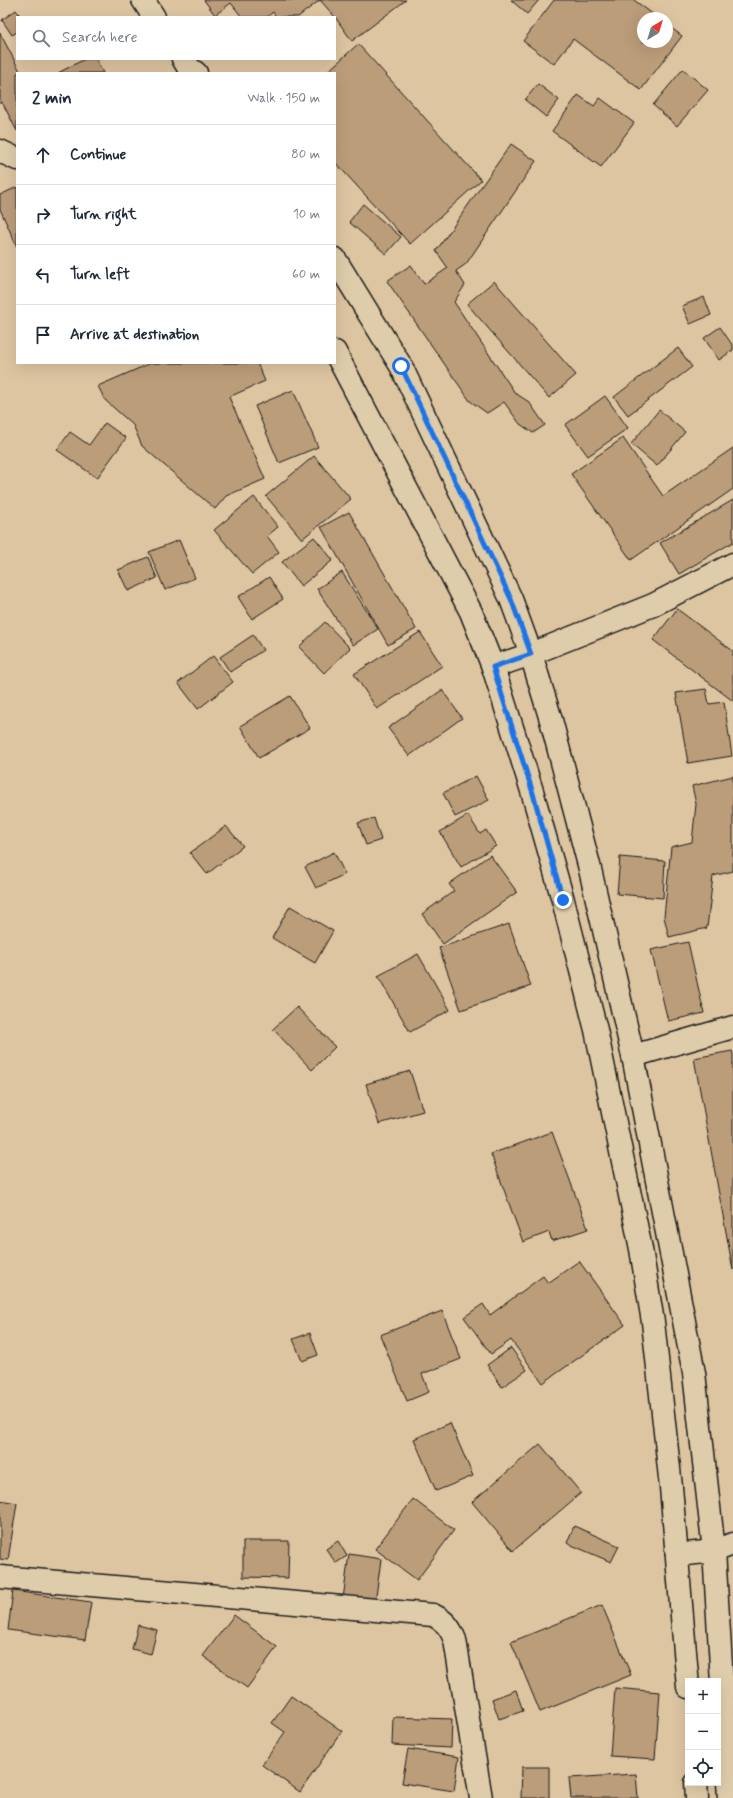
<!DOCTYPE html>
<meta charset="utf-8">
<style>
:root{--surface:#fff;--page:#f6f6f7;--text:#1f2937;--muted:#747a83;--line:#e0e1e3}
body{margin:0;font-family:Mynerve,sans-serif;background:var(--page);color:var(--text)}
.controls{position:absolute;right:12px;bottom:12px;display:grid;overflow:hidden;border-radius:0px;box-shadow:0 4px 16px #0002}
.controls button{width:36px;height:36px;display:grid;place-items:center;padding:0;border:0;border-bottom:1px solid var(--line);background:var(--surface);color:var(--text);font:20px sans-serif}
.compass{position:absolute;left:637px;top:12px;width:36px;height:36px;border-radius:50%;background:var(--surface);box-shadow:0 4px 16px #0002;rotate:38deg}
.stop{position:absolute;width:12px;height:12px;margin:-9px;border:3px solid #1a73e8;border-radius:50%;background:#fff}
.stop.end{background:#1a73e8;border-color:#fff;box-shadow:0 1px 4px #0008}
.list{margin:0;padding:0;list-style:none}
h2{display:flex;justify-content:space-between;align-items:center;height:52px;margin:0;padding:0 16px;font-size:17px}
h2 small{font-size:13px;font-weight:400;color:var(--muted)}
.list li{display:grid;grid-template-columns:26px 1fr auto;gap:12px;align-items:center;box-sizing:border-box;height:60px;padding:0 16px;border-top:1px solid var(--line)}
.list b{display:block;font-size:15px;white-space:nowrap}
.list em{font-size:13px;font-style:normal;color:var(--muted)}
.icon{flex:none;width:22px;height:22px;fill:none;stroke:currentColor;stroke-width:2;stroke-linecap:round;stroke-linejoin:round}
.map{position:relative;flex:none;width:733px;height:1798px;overflow:hidden}
.search{position:absolute;background:var(--surface);box-shadow:0 4px 16px #0002;left:16px;top:16px;width:320px;height:44px;display:flex;align-items:center;gap:10px;box-sizing:border-box;padding:0 14px;border-radius:0px;color:var(--muted);font-size:15px}
.panel{position:absolute;background:var(--surface);box-shadow:0 4px 16px #0002;left:16px;top:72px;width:320px;height:292px;border-radius:0px}
.map>svg:first-child{display:block}
.building{fill:#bc9d7a;stroke:#1c1c1c}
.lines{fill:none;stroke-linecap:round;stroke-linejoin:round}
.minor-casing{stroke:#1c1c1c;stroke-width:25}
.tertiary-casing{stroke:#1c1c1c;stroke-width:25}
.secondary-casing{stroke:#1c1c1c;stroke-width:25}
.minor{stroke:#dfccaa;stroke-width:22}
.tertiary{stroke:#dfccaa;stroke-width:22}
.secondary{stroke:#dfccaa;stroke-width:22}
.route{stroke:#1a73e8;stroke-width:5}
</style>
<div class="map">
<svg width="733" height="1798" viewBox="0 0 733 1798">
<rect width="100%" height="100%" fill="#dec5a1"/>
<filter id="ink" filterUnits="userSpaceOnUse"><feTurbulence type="fractalNoise" baseFrequency=".025" numOctaves="2"/><feDisplacementMap in="SourceGraphic" scale="8" xChannelSelector="R" yChannelSelector="G"/><feConvolveMatrix kernelMatrix="1 2 1 2 8 2 1 2 1" color-interpolation-filters="sRGB"/></filter>
<g filter="url(#ink)">
<g class="building">
<polygon points="204,0 320,0 298,17 276,17 273,12 267,17 242,17 231,3 215,15"/>
<polygon points="320,0 406,0 352,41 335,17"/>
<polygon points="511,0 539,0 527,14"/>
<polygon points="554,0 634,0 658,18 643,18 643,42 667,42 667,25 682,36 641,90 573,39 554,64 523,41"/>
<polygon points="16,10 21,17 17,17 17,32 12,35 2,20"/>
<polygon points="0,33 21,73 17,73 17,131 2,102 0,104"/>
<polygon points="358,44 481,180 410,244 335,162 335,73 326,73"/>
<polygon points="85,59 96,59 103,73 58,73"/>
<polygon points="683,69 708,90 677,126 653,105"/>
<polygon points="538,84 559,100 546,117 525,100"/>
<polygon points="578,95 594,106 600,98 634,123 601,167 552,131"/>
<polygon points="511,144 536,161 466,264 456,271 465,285 454,302 515,393 529,402 545,425 533,433 520,424 504,402 487,413 470,401 387,281 411,265 424,284 448,268 436,251"/>
<polygon points="17,187 17,247 0,209 0,195"/>
<polygon points="363,204 401,237 386,254 349,222"/>
<polygon points="494,281 576,375 549,398 467,304"/>
<polygon points="704,297 711,315 690,324 682,306"/>
<polygon points="720,327 733,346 733,350 719,360 704,338"/>
<polygon points="678,348 692,367 628,415 614,397"/>
<polygon points="151,363 257,363 265,381 229,397 265,479 226,496 215,509 142,446 133,425 105,400 98,386"/>
<polygon points="293,390 318,447 279,463 255,406"/>
<polygon points="605,396 628,428 588,456 565,425"/>
<polygon points="659,410 685,432 657,466 631,444"/>
<polygon points="105,423 126,438 97,478 57,450 70,432 89,445"/>
<polygon points="623,438 663,496 733,448 733,489 631,560 571,474"/>
<polygon points="314,456 351,499 302,539 266,496"/>
<polygon points="254,497 278,527 267,536 279,552 252,574 214,530"/>
<polygon points="733,500 733,542 679,574 660,543"/>
<polygon points="349,512 416,629 388,645 321,527"/>
<polygon points="314,537 333,560 301,586 282,562"/>
<polygon points="179,540 195,578 165,590 149,552"/>
<polygon points="148,557 157,578 128,591 118,570"/>
<polygon points="342,572 378,629 353,645 317,589"/>
<polygon points="269,577 283,599 252,619 238,597"/>
<polygon points="677,609 733,651 733,701 653,640"/>
<polygon points="325,622 350,648 324,673 299,647"/>
<polygon points="420,632 442,666 377,709 354,674"/>
<polygon points="253,635 263,650 230,672 220,657"/>
<polygon points="213,656 233,682 198,709 178,683"/>
<polygon points="706,689 709,704 724,702 732,756 688,763 676,693"/>
<polygon points="442,690 462,718 409,756 388,728"/>
<polygon points="290,696 310,728 259,758 240,726"/>
<polygon points="476,776 489,800 455,817 443,793"/>
<polygon points="733,776 733,871 713,876 707,928 669,937 664,917 671,847 692,842 696,804 692,786"/>
<polygon points="468,815 480,834 486,830 496,846 461,867 440,832"/>
<polygon points="374,818 381,840 366,845 358,823"/>
<polygon points="226,826 243,846 207,874 190,853"/>
<polygon points="334,852 345,874 316,888 305,867"/>
<polygon points="490,855 517,892 443,944 422,914 454,891 449,884"/>
<polygon points="620,857 665,861 663,898 617,894"/>
<polygon points="290,906 333,931 315,963 272,938"/>
<polygon points="509,924 531,986 461,1010 439,948"/>
<polygon points="688,942 704,1013 668,1021 651,950"/>
<polygon points="418,954 450,1010 410,1032 378,976"/>
<polygon points="297,1007 335,1047 312,1070 273,1029"/>
<polygon points="732,1051 733,1054 733,1270 694,1058"/>
<polygon points="410,1071 423,1111 379,1124 366,1084"/>
<polygon points="552,1132 588,1229 552,1241 549,1232 523,1242 491,1154"/>
<polygon points="579,1261 625,1325 543,1383 511,1340 491,1354 464,1317 483,1304 490,1315 543,1276 548,1283"/>
<polygon points="442,1311 461,1359 422,1374 429,1392 407,1401 380,1335"/>
<polygon points="310,1333 318,1355 302,1361 293,1339"/>
<polygon points="511,1348 527,1370 502,1387 487,1365"/>
<polygon points="450,1423 473,1476 436,1491 414,1439"/>
<polygon points="540,1444 581,1493 513,1551 472,1502"/>
<polygon points="413,1499 454,1530 417,1580 375,1549"/>
<polygon points="0,1500 17,1503 8,1560 0,1559"/>
<polygon points="574,1526 619,1546 611,1562 567,1543"/>
<polygon points="243,1541 289,1541 288,1578 243,1577"/>
<polygon points="338,1541 347,1556 336,1563 326,1549"/>
<polygon points="349,1554 381,1559 375,1604 343,1599"/>
<polygon points="13,1591 91,1602 85,1640 8,1630"/>
<polygon points="602,1605 631,1675 540,1712 511,1642"/>
<polygon points="234,1615 277,1647 247,1688 203,1656"/>
<polygon points="138,1625 157,1630 151,1654 132,1649"/>
<polygon points="615,1688 660,1692 655,1759 610,1756"/>
<polygon points="516,1690 523,1711 499,1719 492,1699"/>
<polygon points="291,1696 342,1731 300,1792 262,1765 285,1732 272,1723"/>
<polygon points="393,1717 452,1719 451,1748 392,1745"/>
<polygon points="408,1749 459,1757 454,1791 402,1783"/>
<polygon points="522,1767 549,1767 549,1798 521,1798"/>
<polygon points="636,1774 638,1798 571,1798 569,1778"/>
</g>
<g class="lines">
<defs>
<g id="minor">
<polyline points="493,667 531,654 653,605 733,564"/>
<polyline points="633,1056 733,1027"/>
<path d="M0 1577 433 1615C445 1621 450 1627 455 1640L481 1798"/>
</g>
<polyline id="tertiary" points="677,1555 714,1551 733,1544"/>
<g id="secondary">
<polyline points="143,0 154,17"/>
<polyline points="183,59 188,67 196,73"/>
<polyline points="0,151 17,159"/>
<polyline points="335,259 401,366 511,599 531,654 551,720 589,865 633,1056 694,1373 714,1551 729,1798"/>
<polyline points="335,352 471,612 493,667 532,791 563,900 596,1030 641,1249 653,1322 671,1487 688,1687"/>
<polyline points="696,1783 697,1798"/>
</g>
</defs>
<use href="#minor" class="minor-casing"/>
<use href="#tertiary" class="tertiary-casing"/>
<use href="#secondary" class="secondary-casing"/>
<use href="#minor" class="minor"/>
<use href="#tertiary" class="tertiary"/>
<use href="#secondary" class="secondary"/>
</g>
</g>
<g class="lines" filter="url(#ink)">
<polyline class="route" points="401,366 511,599 531,654 493,667 532,790 563,900"/>
</g>
</svg>
<div class="controls">
<button>+</button>
<button>−</button>
<button><svg class="icon" aria-label="locate" viewBox="0 0 24 24"><circle cx="12" cy="12" r="6"/><path d="M12 2v4M12 18v4M2 12h4M18 12h4"/></svg></button>
</div>
<svg class="compass" viewBox="-18 -18 36 36"><path d="M0-13l5 13h-10z" fill="#e53935"/><path d="M0 13l5-13h-10z" fill="#747a83"/></svg>
<div class="stop" style="left:401px;top:366px"></div>
<div class="stop end" style="left:563px;top:900px"></div>
<div class="search"><svg class="icon" aria-label="search" viewBox="0 0 24 24"><circle cx="10" cy="10" r="6"/><path d="M15 15l6 6"/></svg>Search here</div>
<section class="panel">
<h2>2 min<small>Walk · 150 m</small></h2>
<ul class="list">
<li><svg class="icon" aria-label="ahead" viewBox="0 0 24 24"><path d="M12 20V5M6 11l6-6 6 6"/></svg><div><b>Continue</b></div><em>80 m</em></li>
<li><svg class="icon" aria-label="right" viewBox="0 0 24 24"><path d="M7 20v-9h11M14 6l5 5-5 5"/></svg><div><b>Turn right</b></div><em>10 m</em></li>
<li><svg class="icon" aria-label="left" viewBox="0 0 24 24"><path d="M17 20v-9H6M10 6l-5 5 5 5"/></svg><div><b>Turn left</b></div><em>60 m</em></li>
<li><svg class="icon" aria-label="arrive" viewBox="0 0 24 24"><path d="M6 21V4h12l-3 4 3 4H6"/></svg><div><b>Arrive at destination</b></div></li>
</ul>
</section>
</div>
